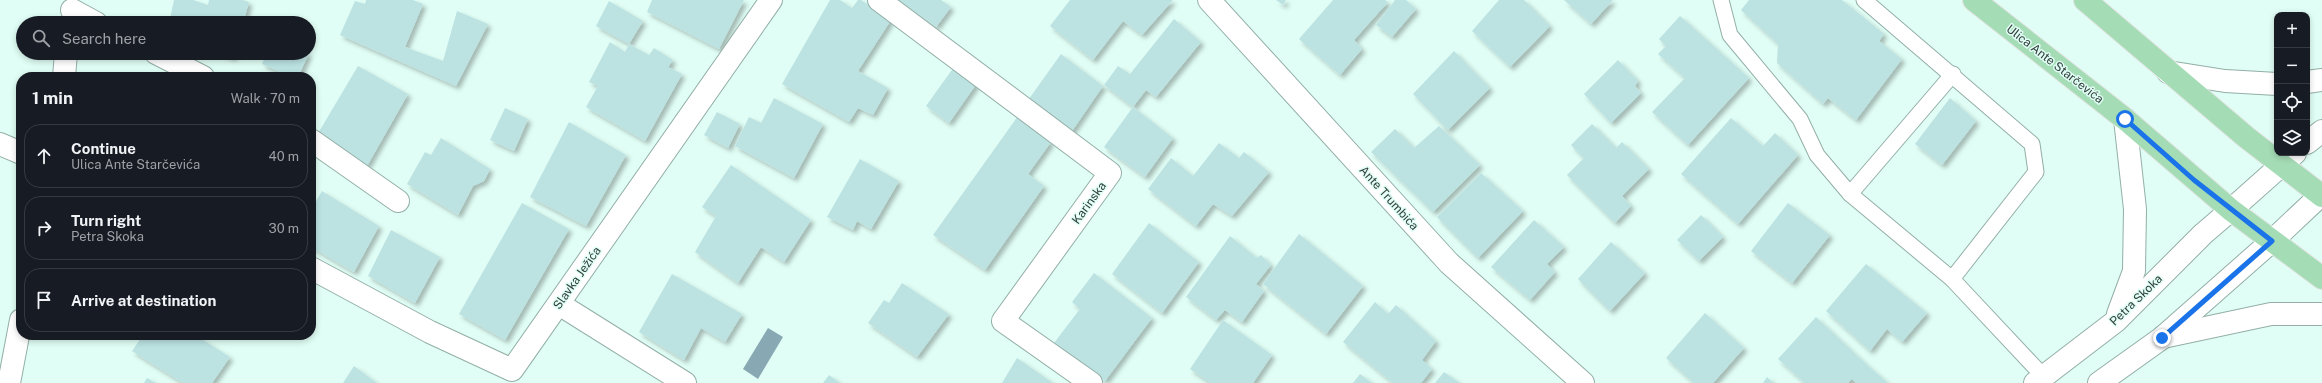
<!DOCTYPE html>
<meta charset="utf-8">
<style>
:root{--surface:#171b24;--page:#242831;--text:#f1f3f6;--muted:#9ea1a6;--line:#363941}
body{margin:0;font-family:"Public Sans",sans-serif;background:var(--page);color:var(--text)}
.controls{position:absolute;right:12px;top:12px;display:grid;overflow:hidden;border-radius:8px;box-shadow:0 2px 6px #0003}
.controls button{width:36px;height:36px;display:grid;place-items:center;padding:0;border:0;border-bottom:1px solid var(--line);background:var(--surface);color:var(--text);font:20px sans-serif}
.stop{position:absolute;width:12px;height:12px;margin:-9px;border:3px solid #1a73e8;border-radius:50%;background:#fff}
.stop.end{background:#1a73e8;border-color:#fff;box-shadow:0 1px 4px #0008}
.list{margin:0;padding:0;list-style:none}
h2{display:flex;justify-content:space-between;align-items:center;height:52px;margin:0;padding:0 16px;font-size:17px}
h2 small{font-size:13px;font-weight:400;color:var(--muted)}
.list li{display:grid;grid-template-columns:26px 1fr auto;gap:12px;align-items:center;box-sizing:border-box;height:64px;margin:0 8px 8px;padding:0 8px;border:1px solid var(--line);border-radius:16px}
.list b{display:block;font-size:15px;white-space:nowrap}
.list p{margin:0;font-size:13px;white-space:nowrap;color:var(--muted)}
.list em{font-size:13px;font-style:normal;color:var(--muted)}
.icon{flex:none;width:22px;height:22px;fill:none;stroke:currentColor;stroke-width:2;stroke-linecap:round;stroke-linejoin:round}
.map{position:relative;flex:none;width:2322px;height:383px;overflow:hidden}
.search{position:absolute;background:var(--surface);box-shadow:0 2px 6px #0003;left:16px;top:16px;width:300px;height:44px;display:flex;align-items:center;gap:10px;box-sizing:border-box;padding:0 14px;border-radius:22px;color:var(--muted);font-size:15px}
.panel{position:absolute;background:var(--surface);box-shadow:0 2px 6px #0003;left:16px;top:72px;width:300px;height:268px;border-radius:16px}
.map>svg:first-child{display:block}
.water{fill:#88a9b4}
.building{fill:#bce2e2;filter:url(#shadow)}
.lines{fill:none;stroke-linecap:round;stroke-linejoin:round}
.service-casing{stroke:#93afa7;stroke-width:17}
.minor-casing{stroke:#93afa7;stroke-width:24}
.secondary-casing{stroke:#93afa7;stroke-width:24}
.primary-casing{stroke:#e2e4e3;stroke-width:24}
.service{stroke:#fff;stroke-width:15}
.minor{stroke:#fff;stroke-width:22}
.secondary{stroke:#fff;stroke-width:22}
.primary{stroke:#a4dcb5;stroke-width:22}
.route{stroke:#1a73e8;stroke-width:5}
.labels{text-anchor:middle;stroke-width:3;stroke-linejoin:round;paint-order:stroke}
.street-label{font-size:12px;fill:#323e3a;stroke:#e0fef5}
</style>
<div class="map">
<svg width="2322" height="383" viewBox="0 0 2322 383">
<defs>
<filter id="shadow"><feDropShadow dx="3.5" dy="3.5" stdDeviation="2" flood-color="#0004"/></filter>
</defs>
<rect width="100%" height="100%" fill="#e0fef5"/>
<polygon class="water" points="768,328 783,337 758,379 743,369"/>
<g class="building">
<polygon points="174,0 193,0 208,5 209,0 243,0 249,2 243,23 169,23"/>
<polygon points="366,0 413,0 423,4 405,47 443,61 457,11 488,24 456,86 340,35 355,1 365,4"/>
<polygon points="652,0 744,0 719,49 647,12"/>
<polygon points="830,0 840,0 852,8 858,0 861,0 891,20 858,71 888,88 873,115 858,108 849,122 782,84"/>
<polygon points="898,0 941,0 951,7 936,27"/>
<polygon points="1070,0 1173,0 1142,35 1123,21 1093,60 1050,26"/>
<polygon points="1276,0 1286,0 1283,5"/>
<polygon points="1333,0 1385,0 1388,2 1354,40 1362,49 1340,75 1299,39"/>
<polygon points="1395,0 1406,0 1416,9 1392,37 1376,25"/>
<polygon points="1499,0 1524,0 1550,26 1510,67 1472,31"/>
<polygon points="1564,0 1613,0 1591,24"/>
<polygon points="1749,0 1842,0 1884,34 1879,41 1902,59 1856,120 1828,98 1823,104 1777,63 1778,44 1741,10"/>
<polygon points="609,1 643,21 629,44 596,26"/>
<polygon points="1680,16 1749,78 1688,145 1652,112 1685,78 1658,54 1666,46 1659,39"/>
<polygon points="1174,19 1201,42 1156,97 1146,90 1133,107 1104,85 1118,66 1130,74"/>
<polygon points="610,42 625,52 629,44 649,55 654,48 673,60 668,67 682,74 645,141 586,107 598,86 589,82"/>
<polygon points="1454,51 1490,88 1448,130 1413,94"/>
<polygon points="219,53 235,53 233,58"/>
<polygon points="267,53 309,53 298,77 291,77 262,64"/>
<polygon points="1061,54 1103,86 1070,134 1026,103"/>
<polygon points="1618,60 1638,81 1635,86 1641,93 1611,123 1584,94"/>
<polygon points="358,66 408,94 367,166 317,135"/>
<polygon points="954,67 977,83 949,123 926,106"/>
<polygon points="774,98 823,124 794,178 735,146 749,117 761,123"/>
<polygon points="1950,98 1976,121 1942,165 1915,144"/>
<polygon points="1133,107 1173,138 1145,177 1104,147"/>
<polygon points="505,108 528,119 514,151 490,140"/>
<polygon points="717,112 740,124 728,148 704,135"/>
<polygon points="1018,116 1051,142 1028,174 1044,186 985,270 933,235"/>
<polygon points="1731,118 1763,146 1775,133 1798,155 1738,224 1681,174"/>
<polygon points="569,122 626,155 586,226 530,197"/>
<polygon points="1592,124 1616,148 1622,142 1649,169 1622,196 1631,206 1615,223 1567,175 1584,158 1571,145"/>
<polygon points="1439,126 1480,165 1433,212 1371,152 1395,129 1414,148"/>
<polygon points="441,138 490,169 484,181 473,186 458,215 407,184 425,152 431,155"/>
<polygon points="1219,143 1239,158 1244,152 1269,172 1232,216 1213,204 1196,226 1148,189 1171,158 1193,176"/>
<polygon points="860,159 899,181 871,229 857,221 853,230 827,217"/>
<polygon points="731,165 811,220 784,262 761,247 738,283 695,252 716,216 702,207"/>
<polygon points="1481,173 1523,211 1478,258 1437,217"/>
<polygon points="322,191 379,226 354,272 311,247 311,210"/>
<polygon points="522,203 569,229 505,340 459,314"/>
<polygon points="1788,203 1830,235 1792,283 1751,251"/>
<polygon points="1701,215 1723,237 1699,261 1677,240"/>
<polygon points="1534,220 1564,247 1547,264 1555,272 1530,300 1491,267"/>
<polygon points="1149,223 1199,262 1162,313 1112,274"/>
<polygon points="391,230 440,257 415,303 368,276"/>
<polygon points="1299,234 1363,286 1326,334 1263,284"/>
<polygon points="1230,236 1257,258 1261,255 1271,265 1256,284 1264,291 1242,322 1225,310 1216,320 1186,297"/>
<polygon points="1611,242 1645,273 1610,311 1578,279"/>
<polygon points="1866,264 1927,313 1902,342 1887,329 1870,351 1826,311"/>
<polygon points="1094,273 1152,318 1105,381 1054,343 1080,309 1072,302"/>
<polygon points="672,274 742,314 725,342 701,328 684,360 639,332"/>
<polygon points="902,283 949,314 917,357 868,323 884,300 889,303"/>
<polygon points="1375,302 1388,314 1396,305 1436,341 1422,360 1432,369 1421,383 1393,383 1343,342"/>
<polygon points="1705,313 1744,348 1713,383 1694,383 1666,358"/>
<polygon points="1816,317 1866,364 1888,383 1857,383 1852,379 1848,383 1805,383 1778,359"/>
<polygon points="1223,320 1272,355 1253,383 1211,383 1190,369"/>
<polygon points="143,335 195,335 230,357 212,383 183,383 132,351"/>
<polygon points="1017,358 1053,383 1002,383"/>
<polygon points="354,366 377,383 343,383"/>
<polygon points="1444,372 1460,383 1435,383"/>
<polygon points="1360,374 1372,383 1353,383"/>
<polygon points="829,375 840,383 823,383"/>
<polygon points="1767,377 1773,383 1763,383"/>
<polygon points="147,378 156,383 144,383"/>
</g>
<g class="lines">
<defs>
<g id="service">
<polyline points="1721,0 1730,35 1800,119 1817,155 1850,194"/>
<polyline points="1864,0 2032,144 2036,172 1952,279 2043,376"/>
<polyline points="1952,279 1850,194 1953,74"/>
</g>
<g id="minor">
<polyline points="879,0 1110,173 1003,321 1091,383"/>
<polyline points="1209,0 1449,263 1583,383"/>
<polyline points="72,10 96,23"/>
<polyline points="156,53 203,77"/>
<polyline points="64,77 66,53"/>
<polyline points="311,140 398,201"/>
<polyline points="0,144 21,153"/>
<polyline points="311,268 430,332 512,370 771,0"/>
<polyline points="559,304 685,383"/>
<polyline points="2118,314 2134,271 2135,209 2125,119"/>
<polyline points="2163,337 2271,314 2322,314"/>
<polyline points="9,383 21,320"/>
<polyline points="2035,383 2116,321 2203,234 2231,210"/>
<polyline points="2099,383 2162,338 2272,241"/>
</g>
<g id="secondary">
<polyline points="2168,72 2225,81 2277,84"/>
<polyline points="2307,82 2322,80"/>
<polyline points="2307,143 2322,131"/>
<polyline points="2231,210 2295,153"/>
<polyline points="2272,241 2322,194"/>
</g>
<g id="primary">
<polyline points="1974,0 2125,119 2231,210 2322,278"/>
<polyline points="2085,0 2246,137 2322,196"/>
</g>
</defs>
<use href="#service" class="service-casing"/>
<use href="#minor" class="minor-casing"/>
<use href="#secondary" class="secondary-casing"/>
<use href="#primary" class="primary-casing"/>
<use href="#service" class="service"/>
<use href="#minor" class="minor"/>
<use href="#secondary" class="secondary"/>
<use href="#primary" class="primary"/>
</g>
<g class="lines">
<polyline class="route" points="2125,119 2194,180 2272,241 2162,338"/>
</g>
<g class="labels">
<g class="street-label">
<text transform="translate(2055 64) rotate(38)" y="4">Ulica Ante Starčevića</text>
<text transform="translate(1389 198) rotate(48)" y="4">Ante Trumbića</text>
<text transform="translate(1089 203) rotate(-54)" y="4">Karinska</text>
<text transform="translate(577 278) rotate(-55)" y="4">Slavka Ježića</text>
<text transform="translate(2136 300) rotate(-44)" y="4">Petra Skoka</text>
</g>
</g>
</svg>
<div class="controls">
<button>+</button>
<button>−</button>
<button><svg class="icon" aria-label="locate" viewBox="0 0 24 24"><circle cx="12" cy="12" r="6"/><path d="M12 2v4M12 18v4M2 12h4M18 12h4"/></svg></button>
<button><svg class="icon" aria-label="layers" viewBox="0 0 24 24"><path d="M12 4l9 5-9 5-9-5zM3 14l9 5 9-5"/></svg></button>
</div>
<div class="stop" style="left:2125px;top:119px"></div>
<div class="stop end" style="left:2162px;top:338px"></div>
<div class="search"><svg class="icon" aria-label="search" viewBox="0 0 24 24"><circle cx="10" cy="10" r="6"/><path d="M15 15l6 6"/></svg>Search here</div>
<section class="panel">
<h2>1 min<small>Walk · 70 m</small></h2>
<ul class="list">
<li><svg class="icon" aria-label="ahead" viewBox="0 0 24 24"><path d="M12 20V5M6 11l6-6 6 6"/></svg><div><b>Continue</b><p>Ulica Ante Starčevića</p></div><em>40 m</em></li>
<li><svg class="icon" aria-label="right" viewBox="0 0 24 24"><path d="M7 20v-9h11M14 6l5 5-5 5"/></svg><div><b>Turn right</b><p>Petra Skoka</p></div><em>30 m</em></li>
<li><svg class="icon" aria-label="arrive" viewBox="0 0 24 24"><path d="M6 21V4h12l-3 4 3 4H6"/></svg><div><b>Arrive at destination</b></div></li>
</ul>
</section>
</div>
